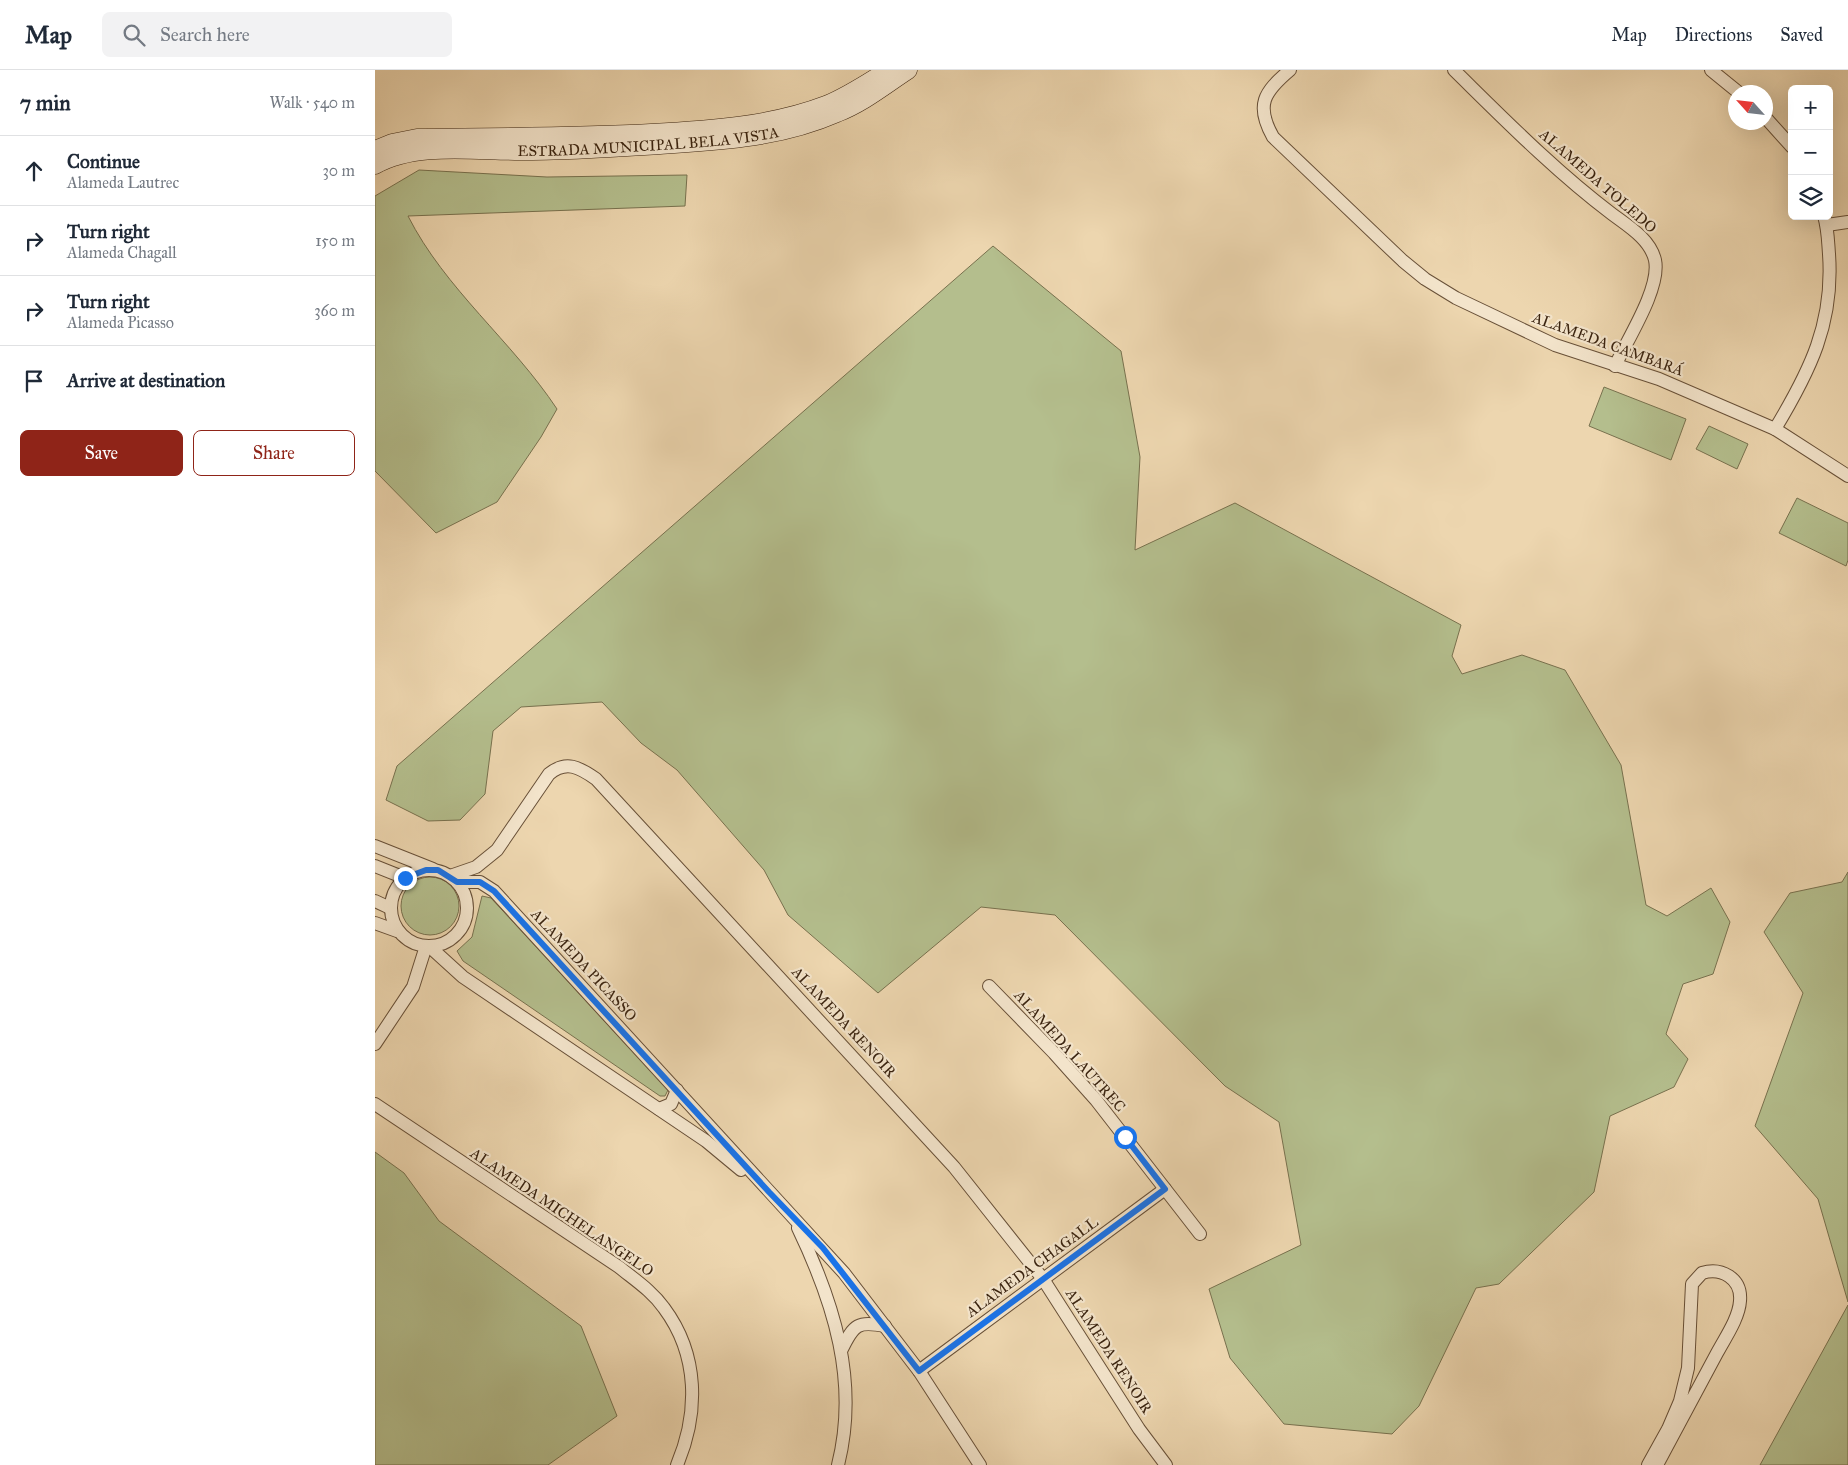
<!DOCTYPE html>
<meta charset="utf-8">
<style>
:root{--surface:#fff;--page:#f2f2f3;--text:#1f2937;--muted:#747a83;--line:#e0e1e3;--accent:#8f2418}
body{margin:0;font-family:"IM FELL Great Primer",serif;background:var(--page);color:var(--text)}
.controls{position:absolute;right:15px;top:15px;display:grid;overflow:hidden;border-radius:8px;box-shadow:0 5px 20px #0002}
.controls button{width:45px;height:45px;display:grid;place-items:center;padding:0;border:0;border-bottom:1px solid var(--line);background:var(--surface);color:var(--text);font:25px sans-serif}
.compass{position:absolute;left:1353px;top:15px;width:45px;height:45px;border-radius:50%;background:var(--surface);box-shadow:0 5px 20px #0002;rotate:297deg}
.stop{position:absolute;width:15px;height:15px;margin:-11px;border:4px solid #1a73e8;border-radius:50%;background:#fff}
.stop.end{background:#1a73e8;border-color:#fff;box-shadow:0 1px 5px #0008}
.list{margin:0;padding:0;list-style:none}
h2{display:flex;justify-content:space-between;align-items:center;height:65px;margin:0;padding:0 20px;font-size:21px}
h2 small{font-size:16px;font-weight:400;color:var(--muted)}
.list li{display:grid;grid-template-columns:32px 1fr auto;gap:15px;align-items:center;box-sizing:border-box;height:70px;padding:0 20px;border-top:1px solid var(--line)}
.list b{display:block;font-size:19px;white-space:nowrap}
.list p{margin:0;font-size:16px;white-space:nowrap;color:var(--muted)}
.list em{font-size:16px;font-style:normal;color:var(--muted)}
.actions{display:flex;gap:10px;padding:15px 20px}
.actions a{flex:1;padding:11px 0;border:1px solid var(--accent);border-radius:8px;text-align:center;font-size:18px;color:var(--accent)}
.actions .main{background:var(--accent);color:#fff}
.icon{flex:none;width:28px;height:28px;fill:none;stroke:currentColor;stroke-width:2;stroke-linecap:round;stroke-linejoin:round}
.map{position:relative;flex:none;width:1473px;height:1395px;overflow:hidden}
header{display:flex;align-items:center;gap:30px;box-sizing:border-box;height:70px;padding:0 25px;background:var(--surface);border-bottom:1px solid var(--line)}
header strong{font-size:24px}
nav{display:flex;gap:28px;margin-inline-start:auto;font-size:18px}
.search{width:350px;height:45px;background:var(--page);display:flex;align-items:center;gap:12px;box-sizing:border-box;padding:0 18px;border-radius:8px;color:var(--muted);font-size:19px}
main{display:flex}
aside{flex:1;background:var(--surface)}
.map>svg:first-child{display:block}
.green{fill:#b4be8d;stroke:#78714e}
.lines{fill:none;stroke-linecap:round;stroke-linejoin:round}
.minor-casing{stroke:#685038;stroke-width:14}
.secondary-casing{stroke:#3b2410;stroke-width:19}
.minor{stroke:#f3e4cb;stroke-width:12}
.secondary{stroke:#f3e4cb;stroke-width:18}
.route{stroke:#1a73e8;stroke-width:6}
.labels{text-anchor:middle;stroke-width:4.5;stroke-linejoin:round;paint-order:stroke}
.street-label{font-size:15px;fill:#3b2410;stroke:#f3e4cb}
</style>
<header>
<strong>Map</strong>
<div class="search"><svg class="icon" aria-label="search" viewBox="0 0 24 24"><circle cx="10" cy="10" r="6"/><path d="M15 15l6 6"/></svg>Search here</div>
<nav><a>Map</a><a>Directions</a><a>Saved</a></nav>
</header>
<main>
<aside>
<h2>7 min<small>Walk · 540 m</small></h2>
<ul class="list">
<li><svg class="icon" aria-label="ahead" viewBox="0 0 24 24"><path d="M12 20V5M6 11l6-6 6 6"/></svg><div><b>Continue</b><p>Alameda Lautrec</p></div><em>30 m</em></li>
<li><svg class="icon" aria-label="right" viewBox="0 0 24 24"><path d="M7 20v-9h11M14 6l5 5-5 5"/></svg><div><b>Turn right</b><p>Alameda Chagall</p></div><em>150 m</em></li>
<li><svg class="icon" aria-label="right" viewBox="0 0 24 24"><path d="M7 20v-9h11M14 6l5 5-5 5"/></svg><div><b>Turn right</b><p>Alameda Picasso</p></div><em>360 m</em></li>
<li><svg class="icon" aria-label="arrive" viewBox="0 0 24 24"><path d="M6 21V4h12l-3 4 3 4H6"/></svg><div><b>Arrive at destination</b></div></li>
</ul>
<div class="actions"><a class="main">Save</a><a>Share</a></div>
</aside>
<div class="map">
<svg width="1473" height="1395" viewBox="0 0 1473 1395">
<rect width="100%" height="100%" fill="#edd6af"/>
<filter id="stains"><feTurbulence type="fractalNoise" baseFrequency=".004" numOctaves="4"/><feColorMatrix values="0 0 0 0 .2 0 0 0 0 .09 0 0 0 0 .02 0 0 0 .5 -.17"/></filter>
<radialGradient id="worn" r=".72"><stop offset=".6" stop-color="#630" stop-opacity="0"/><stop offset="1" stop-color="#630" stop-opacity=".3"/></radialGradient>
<g class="green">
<path d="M44 100 172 107 312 105 310 136 33 146C70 219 137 271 182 339L166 367 122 432 61 463 0 401V126Z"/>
<polygon points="618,176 746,281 765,387 760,480 860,433 1086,555 1077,586 1087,604 1147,585 1190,600 1246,695 1271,835 1292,846 1336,818 1355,852 1338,904 1308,914 1291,964 1313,989 1299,1017 1235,1046 1219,1122 1124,1214 1101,1218 1044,1336 1017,1364 909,1354 855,1288 834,1219 926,1175 904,1052 850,1016 680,845 606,837 503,923 413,845 389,800 302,700 266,673 227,632 146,637 118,661 110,724 85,750 53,751 11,730 22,696"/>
<polygon points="1229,317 1311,349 1296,390 1214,356"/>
<polygon points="1334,356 1373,374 1362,399 1321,379"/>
<polygon points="1422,428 1473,453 1473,490 1471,496 1404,463"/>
<polygon points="1473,802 1473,1232 1443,1129 1380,1056 1428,923 1389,862 1415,823 1467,812"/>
<circle cx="55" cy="836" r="29"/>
<polygon points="107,826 116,828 293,1020 290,1026 285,1026 88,891 82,881 97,867"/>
<polygon points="0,1082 29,1103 64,1151 206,1256 242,1346 173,1395 0,1395"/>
<polygon points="1473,1235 1473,1395 1385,1395"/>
</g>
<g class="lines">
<defs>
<g id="minor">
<path d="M915 0C889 22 880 35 898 67L1028 191 1050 209 1081 228 1180 275 1284 309 1400 359 1473 406"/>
<path d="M1079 0C1130 50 1180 101 1237 144 1253 156 1275 169 1280 190 1286 218 1252 270 1240 296"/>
<polyline points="1336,0 1363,22"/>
<polyline points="1390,47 1417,77"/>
<polyline points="1452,155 1473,152"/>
<path d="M1400 359C1435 301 1459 253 1454 184 1453 171 1453 159 1449 146"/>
<polyline points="0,776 58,799"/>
<polyline points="0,796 30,808"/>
<circle cx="54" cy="838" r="38"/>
<path d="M75 806 101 797 122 780 174 704C191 690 204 697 221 709L579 1097 668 1209 764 1359 791 1395"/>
<polyline points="82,812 105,812 119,821 469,1203 544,1301 605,1395"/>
<polyline points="0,831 15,838"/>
<polyline points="0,853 22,861"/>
<polyline points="55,877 88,907 331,1071 366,1100"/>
<polyline points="614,916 679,983 721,1030 825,1164"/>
<polyline points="0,974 38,917 51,876"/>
<path d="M0 1034 244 1197C260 1210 277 1221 289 1238 324 1285 324 1343 302 1395"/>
<polyline points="284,1039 296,1034 302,1020"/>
<path d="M423 1158C459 1233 484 1312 463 1395"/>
<path d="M467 1279C479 1254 483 1251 510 1256"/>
<polyline points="544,1301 790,1119"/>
<path d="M1273 1395 1293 1359 1305 1331 1313 1298 1317 1214 1327 1203C1346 1197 1367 1208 1365 1231 1364 1248 1350 1268 1342 1283 1322 1321 1302 1358 1282 1395"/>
</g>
<g id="secondary">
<path d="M0 80 17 73 42 68C120 67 198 67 276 63 334 60 396 56 451 35 471 27 491 14 510 2"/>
<path id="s1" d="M0 95C40 72 100 81 145 81 192 81 238 78 285 75 346 71 405 68 462 43 488 33 510 15 533 0"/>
</g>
</defs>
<use href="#minor" class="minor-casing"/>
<use href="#secondary" class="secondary-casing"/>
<use href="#minor" class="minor"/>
<use href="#secondary" class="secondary"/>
</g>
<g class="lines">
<polyline class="route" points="30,808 51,800 63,800 82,812 105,812 119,821 394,1122 448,1178 544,1301 790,1119 750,1067"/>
</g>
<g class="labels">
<g class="street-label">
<text dy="5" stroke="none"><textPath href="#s1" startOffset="276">ESTRADA MUNICIPAL BELA VISTA</textPath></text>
<text transform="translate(1223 111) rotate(41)" y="5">ALAMEDA TOLEDO</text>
<text transform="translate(1233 274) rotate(20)" y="5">ALAMEDA CAMBARÁ</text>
<text transform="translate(209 895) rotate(47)" y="5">ALAMEDA PICASSO</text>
<text transform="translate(469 952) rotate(47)" y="5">ALAMEDA RENOIR</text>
<text transform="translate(695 981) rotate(48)" y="5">ALAMEDA LAUTREC</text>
<text transform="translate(187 1142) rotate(34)" y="5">ALAMEDA MICHELANGELO</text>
<text transform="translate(657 1197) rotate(-36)" y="5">ALAMEDA CHAGALL</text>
<text transform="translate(734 1281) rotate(57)" y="5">ALAMEDA RENOIR</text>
</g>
</g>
<rect width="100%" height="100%" filter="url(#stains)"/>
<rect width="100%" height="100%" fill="url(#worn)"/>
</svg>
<div class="controls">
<button>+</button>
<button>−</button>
<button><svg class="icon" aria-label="layers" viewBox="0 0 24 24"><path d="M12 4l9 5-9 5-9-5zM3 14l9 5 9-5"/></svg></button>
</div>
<svg class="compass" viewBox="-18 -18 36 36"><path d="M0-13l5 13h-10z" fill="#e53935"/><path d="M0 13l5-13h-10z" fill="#747a83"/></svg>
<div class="stop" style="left:750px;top:1067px"></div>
<div class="stop end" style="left:30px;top:808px"></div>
</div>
</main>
